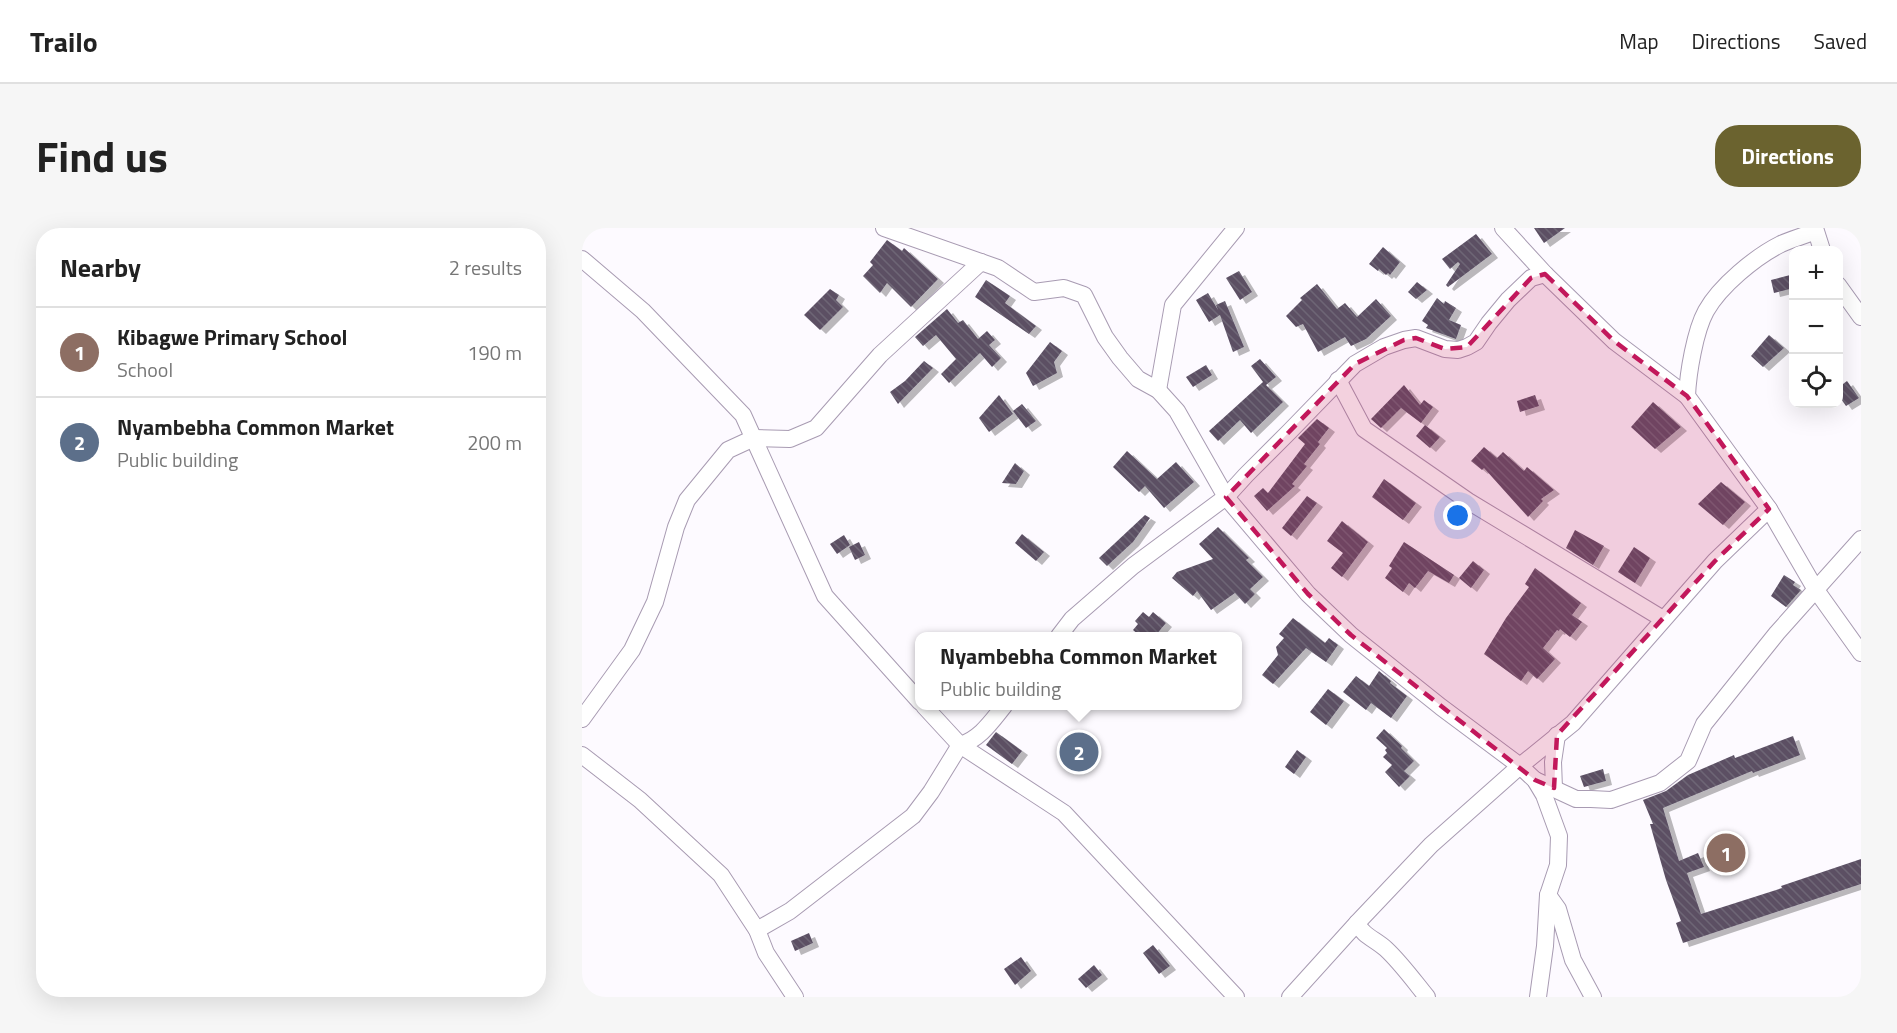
<!DOCTYPE html>
<meta charset="utf-8">
<style>
:root{--surface:#fff;--page:#f6f6f6;--text:#222;--muted:#767676;--line:#e0e0e0;--accent:#6b632f}
body{margin:0;font-family:"Titillium Web",sans-serif;background:var(--page);color:var(--text)}
.controls{position:absolute;right:18px;top:18px;display:grid;overflow:hidden;border-radius:12px;box-shadow:0 6px 24px #0002}
.controls button{width:54px;height:54px;display:grid;place-items:center;padding:0;border:0;border-bottom:2px solid var(--line);background:var(--surface);color:var(--text);font:30px sans-serif}
.you{position:absolute;left:876px;top:288px;width:21px;height:21px;margin:-15px;border:4px solid #fff;border-radius:50%;background:#1a73e8;box-shadow:0 0 0 9px #1a73e833}
.badge{display:grid;place-items:center;width:39px;height:39px;border-radius:50%;background:var(--accent);color:#fff;font-size:20px;font-weight:700}
.pin{position:absolute;translate:-50% -50%;border:3px solid #fff;box-shadow:0 2px 6px #0006}
.popup{position:absolute;left:333px;top:404px;width:327px;height:78px;box-sizing:border-box;display:grid;place-content:center;border-radius:12px;background:var(--surface);filter:drop-shadow(0 2px 4px #0005);font-size:20px;white-space:nowrap;color:var(--muted)}
.popup b{font-size:22px;color:var(--text)}
.popup::after{content:'';position:absolute;left:50%;top:100%;margin-left:-12px;border:12px solid transparent;border-top-color:var(--surface)}
.list{margin:0;padding:0;list-style:none}
h2{display:flex;justify-content:space-between;align-items:center;height:78px;margin:0;padding:0 24px;font-size:26px}
h2 small{font-size:20px;font-weight:400;color:var(--muted)}
.list li{display:grid;grid-template-columns:39px 1fr auto;gap:18px;align-items:center;box-sizing:border-box;height:90px;padding:0 24px;border-top:2px solid var(--line)}
.list b{display:block;font-size:22px;white-space:nowrap}
.list p{margin:0;font-size:20px;white-space:nowrap;color:var(--muted)}
.list em{font-size:20px;font-style:normal;color:var(--muted)}
.icon{flex:none;width:33px;height:33px;fill:none;stroke:currentColor;stroke-width:2;stroke-linecap:round;stroke-linejoin:round}
.map{position:relative;flex:none;width:1279px;height:769px;overflow:hidden;border-radius:24px}
header{display:flex;align-items:center;gap:36px;box-sizing:border-box;height:84px;padding:0 30px;background:var(--surface);border-bottom:2px solid var(--line)}
header strong{font-size:28px}
nav{display:flex;gap:33px;margin-inline-start:auto;font-size:21px}
.intro{display:flex;align-items:center;justify-content:space-between;box-sizing:border-box;height:144px;padding:0 36px}
h1{margin:0;font-size:42px}
.button{padding:15px 27px;border-radius:24px;background:var(--accent);color:#fff;font-size:21px;font-weight:700}
main{display:flex;gap:36px;padding:0 36px}
aside{flex:1;background:var(--surface);border-radius:24px;box-shadow:0 6px 24px #0002}
.map>svg:first-child{display:block}
.building{fill:url(#building-back-hatch);filter:url(#shadow)}
.lines{fill:none;stroke-linecap:round;stroke-linejoin:round}
.street-casing{stroke:#a89bb2;stroke-width:18}
.street{stroke:#fff;stroke-width:16}
.marked{fill:#c2185b;fill-opacity:0.2;stroke:#c2185b;stroke-width:4.5;stroke-dasharray:12 8;stroke-linejoin:round}
</style>
<header>
<strong>Trailo</strong>
<nav><a>Map</a><a>Directions</a><a>Saved</a></nav>
</header>
<div class="intro"><h1>Find us</h1><a class="button">Directions</a></div>
<main>
<aside>
<h2>Nearby<small>2 results</small></h2>
<ul class="list">
<li><span class="badge" style="background:#8d6e63">1</span><div><b>Kibagwe Primary School</b><p>School</p></div><em>190 m</em></li>
<li><span class="badge" style="background:#5c6f8a">2</span><div><b>Nyambebha Common Market</b><p>Public building</p></div><em>200 m</em></li>
</ul>
</aside>
<div class="map">
<svg width="1279" height="769" viewBox="0 0 1279 769">
<defs>
<pattern id="building-back-hatch" width="6" height="6" patternUnits="userSpaceOnUse" patternTransform="scale(1.5)"><rect width="6" height="6" fill="#5b5064"/><path d="M-1 5l2 2M0 0l6 6M5-1l2 2" fill="none" stroke="#6e6575"/></pattern>
<filter id="shadow"><feDropShadow dx="6" dy="4" stdDeviation="0" flood-color="#0004"/></filter>
</defs>
<rect width="100%" height="100%" fill="#fdfaff"/>
<g class="building">
<polygon points="952,0 983,0 962,15"/>
<polygon points="894,6 910,26 866,59 864,57 878,36 876,34 868,41 860,31"/>
<polygon points="305,12 320,23 322,20 356,51 329,79 305,55 298,65 281,48 291,37 288,34"/>
<polygon points="801,19 818,34 808,47 806,45 804,47 797,41 796,43 787,36"/>
<polygon points="657,43 670,64 658,72 644,50"/>
<polygon points="1212,46 1212,60 1192,65 1189,52"/>
<polygon points="404,52 428,68 423,75 454,98 447,106 393,69"/>
<polygon points="835,54 845,62 834,71 826,64"/>
<polygon points="735,56 755,81 763,75 775,89 794,71 809,88 784,111 769,118 763,109 736,124 721,96 714,99 704,88 720,72 718,70"/>
<polygon points="248,61 257,67 254,72 261,79 238,102 222,87"/>
<polygon points="626,65 636,82 634,77 643,73 662,119 651,124 638,87 627,94 614,72"/>
<polygon points="855,70 862,76 863,73 874,80 867,92 879,97 874,111 844,100 846,97 840,93"/>
<polygon points="365,81 376,95 381,92 396,111 405,103 413,112 407,117 419,130 410,139 398,125 367,155 359,146 374,131 354,107 341,118 333,109"/>
<polygon points="1187,107 1202,120 1181,139 1169,128"/>
<polygon points="468,114 480,123 472,134 475,145 451,158 444,145"/>
<polygon points="678,131 694,149 684,157 701,174 669,205 658,192 636,213 627,203 681,154 669,138"/>
<polygon points="342,133 351,140 316,176 308,164 323,153"/>
<polygon points="624,137 630,147 611,159 604,149"/>
<polygon points="1265,153 1277,170 1264,178 1257,168 1257,159"/>
<polygon points="822,157 838,177 842,172 851,179 839,195 819,180 799,200 789,191"/>
<polygon points="417,167 431,186 407,204 397,190"/>
<polygon points="953,167 957,178 938,184 935,173"/>
<polygon points="1071,174 1099,199 1073,221 1049,199"/>
<polygon points="440,176 454,193 444,200 431,183"/>
<polygon points="735,191 747,200 736,214 738,216 722,236 725,238 710,256 713,258 685,283 672,268 681,260 686,265 723,216 716,210"/>
<polygon points="843,197 858,209 848,220 834,208"/>
<polygon points="902,219 915,230 921,224 942,243 945,239 972,262 959,271 961,273 946,289 902,240 900,242 889,233"/>
<polygon points="545,223 575,251 594,234 612,254 582,280 563,258 557,264 531,239"/>
<polygon points="433,235 442,243 434,256 420,255"/>
<polygon points="802,251 834,275 821,292 790,269"/>
<polygon points="1139,254 1163,274 1141,297 1116,276"/>
<polygon points="725,268 735,275 709,308 700,300"/>
<polygon points="563,287 568,290 551,314 525,338 517,330"/>
<polygon points="760,293 786,314 760,349 749,340 761,325 745,313"/>
<polygon points="636,299 667,330 664,332 681,349 668,361 673,366 663,376 653,365 629,382 615,363 611,368 590,350 595,344 631,331 617,316"/>
<polygon points="993,302 1022,318 1011,337 984,320"/>
<polygon points="440,306 462,324 454,333 433,315"/>
<polygon points="262,307 268,317 255,326 248,316"/>
<polygon points="277,314 283,327 273,332 267,319"/>
<polygon points="822,314 872,347 867,355 846,343 833,360 827,355 821,364 803,350 810,340 807,338"/>
<polygon points="1052,319 1068,330 1053,355 1036,344"/>
<polygon points="891,333 902,342 889,360 877,350"/>
<polygon points="953,340 999,375 990,387 1000,394 988,409 978,401 977,403 975,402 961,420 973,431 955,451 946,443 939,453 902,426 924,390 947,359 943,356"/>
<polygon points="1202,347 1213,354 1211,357 1219,362 1204,379 1189,368"/>
<polygon points="561,384 567,389 571,384 584,395 573,408 558,408 551,402 556,396 553,393"/>
<polygon points="711,390 743,415 747,410 756,417 744,434 724,420 691,456 680,447 696,427 694,419 702,410 697,406"/>
<polygon points="797,443 809,453 808,455 825,468 809,490 789,475 784,482 761,464 774,448 787,458"/>
<polygon points="746,461 762,473 744,497 728,484"/>
<polygon points="802,501 820,518 819,520 832,533 822,543 828,548 817,559 803,544 810,537 801,529 805,525 803,522 805,520 794,510"/>
<polygon points="414,504 440,523 430,536 404,517"/>
<polygon points="1211,508 1218,527 1171,545 1170,543 1081,580 1097,633 1116,625 1122,639 1105,645 1119,686 1200,660 1199,658 1279,631 1279,656 1101,715 1094,695 1099,693 1084,652 1068,596 1071,596 1061,572 1084,563 1106,547 1152,527 1153,530"/>
<polygon points="715,522 724,529 712,546 703,539"/>
<polygon points="1021,541 1024,553 1002,559 998,548"/>
<polygon points="227,705 231,715 213,723 209,713"/>
<polygon points="571,717 588,738 577,746 561,725"/>
<polygon points="439,729 449,743 433,757 422,741"/>
<polygon points="512,737 520,747 504,760 496,751"/>
</g>
<g class="lines">
<defs>
<g id="street">
<polyline points="302,0 416,40 452,64 482,60 502,67 523,109 538,130 556,151 576,162 595,183 644,269 726,366 769,407 859,479 938,538 953,552 962,567 977,608 976,637 966,667 963,718 956,769"/>
<polyline points="921,0 963,46 1032,113 1105,168"/>
<polyline points="1233,0 1240,22"/>
<polyline points="0,31 61,83 161,187 243,368 338,474"/>
<polyline points="1256,57 1279,89"/>
<polyline points="756,152 782,201 886,273 1081,391"/>
<polyline points="576,162 591,77 654,0"/>
<polyline points="1187,281 1234,362 1279,425"/>
<polyline points="477,408 490,391 551,338 644,269 664,247 708,203 773,136 802,119 822,112 834,110 863,121 876,122 885,119 894,114 907,95 926,72 949,50 963,46"/>
<polyline points="342,478 378,517 482,585 654,769"/>
<polyline points="0,491 50,422 73,374 94,299 105,272 146,222 172,210 208,211 234,200 298,127 399,34"/>
<polyline points="0,527 58,572 139,647 175,702 184,725 213,769"/>
<polyline points="953,552 994,571 1009,571 1029,572 1078,555 1106,533 1122,496 1195,405 1279,311"/>
<polyline points="972,560 971,534 975,507"/>
<polyline points="966,667 976,681 991,732 1011,769"/>
<path d="M175 702 208 683 331 588 349 564 378 517C398 511 409 494 422 478"/>
<polyline points="708,769 775,695"/>
<path d="M845 769C832 753 819 735 804 721 793 711 781 708 775 695L849 617 938 538 991 495 1133 333 1187 281 1105 168C1106 145 1113 103 1124 83 1138 58 1173 29 1199 16 1210 11 1222 8 1233 3"/>
</g>
</defs>
<use href="#street" class="street-casing"/>
<use href="#street" class="street"/>
</g>
<path class="marked" d="M963 46 1032 113 1105 168 1187 281 1133 333 975 507 972 560 953 552 769 407 726 366 644 269 773 136 822 112 834 110 863 121 885 119 949 50Z"/>
</svg>
<div class="controls">
<button>+</button>
<button>−</button>
<button><svg class="icon" aria-label="locate" viewBox="0 0 24 24"><circle cx="12" cy="12" r="6"/><path d="M12 2v4M12 18v4M2 12h4M18 12h4"/></svg></button>
</div>
<div class="you"></div>
<div class="pin badge" style="left:1144px;top:625px;background:#8d6e63">1</div>
<div class="pin badge" style="left:497px;top:524px;background:#5c6f8a">2</div>
<div class="popup"><b>Nyambebha Common Market</b>Public building</div>
</div>
</main>
